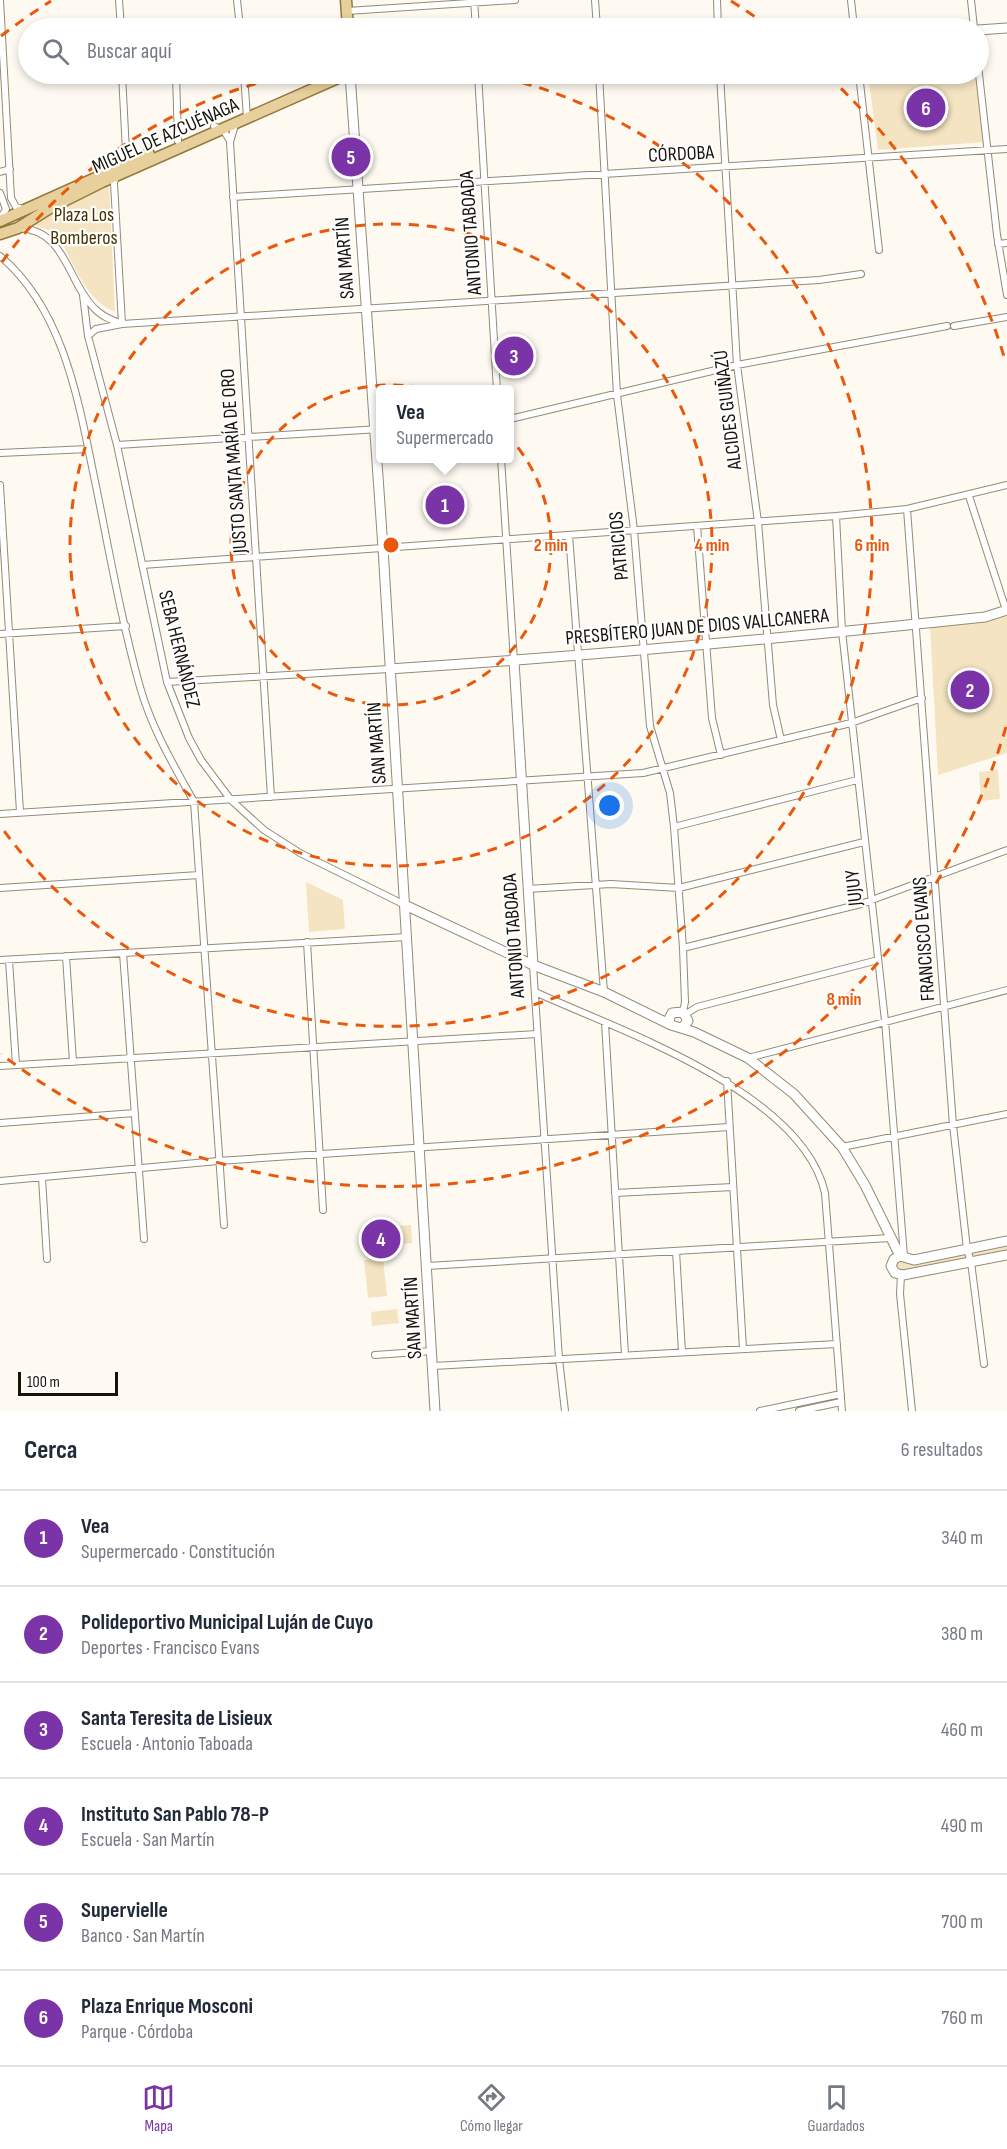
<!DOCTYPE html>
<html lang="es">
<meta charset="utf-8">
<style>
body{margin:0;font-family:"Sofia Sans Condensed",sans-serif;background:#f6f6f7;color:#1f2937}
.scale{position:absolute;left:18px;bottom:15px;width:100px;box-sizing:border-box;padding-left:6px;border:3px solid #16130b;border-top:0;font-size:16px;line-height:21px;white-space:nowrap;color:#16130b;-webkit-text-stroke:4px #fff;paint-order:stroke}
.you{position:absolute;left:610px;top:806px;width:21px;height:21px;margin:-15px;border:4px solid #fff;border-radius:50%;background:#1a73e8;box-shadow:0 0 0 9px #1a73e833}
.badge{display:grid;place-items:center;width:39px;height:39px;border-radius:50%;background:#7b34a7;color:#fff;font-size:20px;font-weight:700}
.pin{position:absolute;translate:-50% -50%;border:3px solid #fff;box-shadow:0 2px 6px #0006}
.popup{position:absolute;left:376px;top:385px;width:138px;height:78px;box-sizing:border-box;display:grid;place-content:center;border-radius:6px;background:#fff;filter:drop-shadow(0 2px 4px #0005);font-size:20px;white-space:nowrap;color:#747a83}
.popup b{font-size:22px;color:#1f2937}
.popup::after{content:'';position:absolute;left:50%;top:100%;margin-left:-12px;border:12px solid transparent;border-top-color:#fff}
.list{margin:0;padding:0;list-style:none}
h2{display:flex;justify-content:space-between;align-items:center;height:78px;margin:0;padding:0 24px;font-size:26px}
h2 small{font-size:20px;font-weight:400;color:#747a83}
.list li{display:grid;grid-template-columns:39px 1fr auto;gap:18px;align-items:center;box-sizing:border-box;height:96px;padding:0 24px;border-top:2px solid #e0e1e3}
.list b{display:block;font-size:22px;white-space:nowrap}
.list p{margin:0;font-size:20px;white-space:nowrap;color:#747a83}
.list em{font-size:20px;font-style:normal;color:#747a83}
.icon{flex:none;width:33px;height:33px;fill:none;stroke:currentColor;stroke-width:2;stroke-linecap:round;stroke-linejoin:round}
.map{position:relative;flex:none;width:1007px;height:1411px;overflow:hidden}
.search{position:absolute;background:#fff;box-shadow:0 3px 9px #0003;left:18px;right:18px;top:18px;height:66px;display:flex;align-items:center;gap:15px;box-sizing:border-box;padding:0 21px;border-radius:33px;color:#747a83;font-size:22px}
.sheet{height:654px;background:#fff}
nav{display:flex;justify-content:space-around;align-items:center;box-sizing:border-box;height:84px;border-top:2px solid #e0e1e3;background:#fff;font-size:16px;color:#747a83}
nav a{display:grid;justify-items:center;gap:3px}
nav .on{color:#7b34a7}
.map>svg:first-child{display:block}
.green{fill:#f4e4c2}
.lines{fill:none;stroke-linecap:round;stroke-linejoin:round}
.street-casing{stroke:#948b77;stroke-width:8}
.secondary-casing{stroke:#948b77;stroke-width:11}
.primary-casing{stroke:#93793e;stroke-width:13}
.street{stroke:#fff;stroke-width:6}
.secondary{stroke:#fff;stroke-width:9}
.primary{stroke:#e7d09b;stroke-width:10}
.ring{fill:none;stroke:#e8590c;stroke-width:3;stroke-dasharray:10 8}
.labels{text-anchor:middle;stroke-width:4.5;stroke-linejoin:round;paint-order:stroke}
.street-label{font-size:20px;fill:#16130b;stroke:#fff}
.park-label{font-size:20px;fill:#473401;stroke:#fff}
.centre{fill:#e8590c;stroke:#fff;stroke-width:3}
.ring-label{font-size:18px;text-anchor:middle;font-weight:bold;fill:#e8590c;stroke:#fff;stroke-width:4.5;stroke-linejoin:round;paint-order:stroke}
</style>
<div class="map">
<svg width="1007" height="1411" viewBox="0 0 1007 1411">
<rect width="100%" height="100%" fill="#fefaf1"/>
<path class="green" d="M868,74H976L984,142L878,150Z
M109,183L115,312C85,299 75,266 60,239L54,232L32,224Z
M1007,614V753L938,775L930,626L983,622Z
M998,770L1000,799L981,801L979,772Z
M306,882L343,900L345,929L309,932Z
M411,1225L412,1243L382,1245L381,1227Z
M1007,1241V1255L903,1275L892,1263L906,1257Z
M383,1258L387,1296L368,1298L364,1260Z
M397,1309L399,1323L372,1326L371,1312Z"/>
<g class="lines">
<g class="street-casing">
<path id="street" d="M0,0L11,198L16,207L23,209
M119,0L121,28
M237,0L240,28
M474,0L476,28
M595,0L597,28
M717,0L718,28
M851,0L854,28
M971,0L974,28
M347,11L515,0
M978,65L997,235L1007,295
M176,74L178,141
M244,74L247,118
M478,74L497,390
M599,74L617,395L634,530L650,726L670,793L674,827L683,948L685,1002L683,1012
M720,74L737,365L758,522L773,705L781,740
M859,74L879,250
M235,125L230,142L271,797
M214,126L224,131L230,141
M120,166L126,152L122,74
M0,172L10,169
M116,176L114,183L122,324
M0,193L6,209L0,219
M233,197L1007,149
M19,228C66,230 67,281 94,308C101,316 111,320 122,324
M998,244L1007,243
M0,256C67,312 80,411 97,491C110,556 122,623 140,687C152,729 173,764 194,802L224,1225
M83,295L88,336L117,445L167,682L189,738L201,760L231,800L264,830L300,853L405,905
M954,326L1007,317
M88,336L96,329L122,324L819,280L861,274
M510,419L737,365L947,326
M117,445L380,429
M0,453L88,449
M501,458L514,661
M0,485L20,812
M969,496L1006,610
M907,509L953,1125L967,1249L971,1262L984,1364
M836,516L842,631L885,1021L904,1256
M697,526L712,718L721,755
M569,535L604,992
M142,565L836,516L907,509L1007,485
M0,634L126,626
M167,682L389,669
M0,814L643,773L851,723L922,698
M674,827L857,780
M0,888L199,875
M527,889L611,884L679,888L864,842
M307,942L323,1210
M683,948L861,904L1007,850
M123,953L144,1239
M66,956L73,1062
M0,960L407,937
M9,960L16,1065
M533,965L559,1359L565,1411
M535,992C621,1031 802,1092 825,1193L842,1411
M686,1014L697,1007L878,960
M605,1023L625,1355
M748,1058L1007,990
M0,1066L537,1034
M727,1081L743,1349
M0,1123L135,1113
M842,1147L1007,1114
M42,1178L47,1259
M0,1181L218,1161L729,1127
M615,1193L733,1187
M676,1251L682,1352
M427,1266L890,1238
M901,1275L900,1294L912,1411
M375,1355L432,1351
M433,1366L837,1344
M760,1411L841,1394
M799,1411L841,1402"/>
</g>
<g class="secondary-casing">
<path id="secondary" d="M978,30L1007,28
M350,74L383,548L435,1411
M514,661L533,965
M389,669C588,656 786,638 985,617L1007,610
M405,905L533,965L604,992L671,1025L694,1032L748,1058L794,1094L842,1147L865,1185L900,1256L914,1260L1007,1241
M671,1025L669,1019L672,1013L683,1012L688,1021L682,1028
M900,1256L894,1259L891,1266L895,1273L903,1275L1007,1255"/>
</g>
<g class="primary-casing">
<path id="primary" d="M346,0L348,28
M0,221L149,154
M0,234L18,228L50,208L102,182L347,74"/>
</g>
<use href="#street" class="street"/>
<use href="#secondary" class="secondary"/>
<use href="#primary" class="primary"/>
</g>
<g class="ring">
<circle cx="391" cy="545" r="160"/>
<circle cx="391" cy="545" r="321"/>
<path d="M2 262A481 481 0 0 1 295 74M487 74A481 481 0 1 1 2 828"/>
<path d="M1006 727A641 641 0 0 1 1 1054M1 36A641 641 0 0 1 51 1M731 1A641 641 0 0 1 768 26M828 76A641 641 0 0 1 1006 363"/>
</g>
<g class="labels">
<g class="street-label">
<text transform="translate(165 135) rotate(-24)" y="7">MIGUEL DE AZCUÉNAGA</text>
<text transform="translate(681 153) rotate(-3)" y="7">CÓRDOBA</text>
<text transform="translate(470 233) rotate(-94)" y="7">ANTONIO TABOADA</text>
<text transform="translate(344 258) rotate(-94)" y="7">SAN MARTÍN</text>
<text transform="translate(727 410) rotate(-97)" y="7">ALCIDES GUIÑAZÚ</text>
<text transform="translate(233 461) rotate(-94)" y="7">JUSTO SANTA MARÍA DE ORO</text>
<text transform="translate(618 546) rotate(-95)" y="7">PATRICIOS</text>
<text transform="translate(697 626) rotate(-5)" y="7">PRESBÍTERO JUAN DE DIOS VALLCANERA</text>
<text transform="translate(180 649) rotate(76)" y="7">SEBA HERNÁNDEZ</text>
<text transform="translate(376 743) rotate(-94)" y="7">SAN MARTÍN</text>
<text transform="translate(853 888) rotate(-96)" y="7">JUJUY</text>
<text transform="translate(513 936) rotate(-94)" y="7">ANTONIO TABOADA</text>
<text transform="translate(923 939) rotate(-94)" y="7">FRANCISCO EVANS</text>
<text transform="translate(412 1318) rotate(-93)" y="7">SAN MARTÍN</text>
</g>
<g class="park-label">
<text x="84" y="221">Plaza Los<tspan x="84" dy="23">Bomberos</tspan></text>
</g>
</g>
<circle cx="391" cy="545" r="9" class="centre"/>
<g class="ring-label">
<text x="551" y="551">2 min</text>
<text x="712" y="551">4 min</text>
<text x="872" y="551">6 min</text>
<text x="844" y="1005">8 min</text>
</g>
</svg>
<div class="scale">100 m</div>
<div class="you"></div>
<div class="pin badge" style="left:445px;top:505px">1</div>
<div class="popup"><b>Vea</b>Supermercado</div>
<div class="pin badge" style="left:970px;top:690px">2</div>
<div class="pin badge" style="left:514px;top:356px">3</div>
<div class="pin badge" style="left:381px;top:1239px">4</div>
<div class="pin badge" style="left:351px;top:157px">5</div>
<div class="pin badge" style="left:926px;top:108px">6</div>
<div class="search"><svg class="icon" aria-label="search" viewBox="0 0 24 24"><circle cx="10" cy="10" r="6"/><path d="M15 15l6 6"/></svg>Buscar aquí</div>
</div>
<section class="sheet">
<h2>Cerca<small>6 resultados</small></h2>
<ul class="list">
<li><span class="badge">1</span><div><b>Vea</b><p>Supermercado · Constitución</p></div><em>340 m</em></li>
<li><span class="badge">2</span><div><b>Polideportivo Municipal Luján de Cuyo</b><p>Deportes · Francisco Evans</p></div><em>380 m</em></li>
<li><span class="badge">3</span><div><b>Santa Teresita de Lisieux</b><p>Escuela · Antonio Taboada</p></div><em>460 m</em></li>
<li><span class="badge">4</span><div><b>Instituto San Pablo 78-P</b><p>Escuela · San Martín</p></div><em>490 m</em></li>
<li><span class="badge">5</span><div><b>Supervielle</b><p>Banco · San Martín</p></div><em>700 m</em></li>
<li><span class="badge">6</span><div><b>Plaza Enrique Mosconi</b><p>Parque · Córdoba</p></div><em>760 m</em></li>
</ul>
</section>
<nav>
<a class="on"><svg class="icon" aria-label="map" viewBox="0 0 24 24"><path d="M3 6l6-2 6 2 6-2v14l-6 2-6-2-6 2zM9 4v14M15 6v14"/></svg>Mapa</a>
<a><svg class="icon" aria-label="directions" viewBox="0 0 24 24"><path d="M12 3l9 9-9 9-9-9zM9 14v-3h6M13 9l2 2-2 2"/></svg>Cómo llegar</a>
<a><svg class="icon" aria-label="saved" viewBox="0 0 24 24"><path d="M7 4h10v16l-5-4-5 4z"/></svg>Guardados</a>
</nav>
